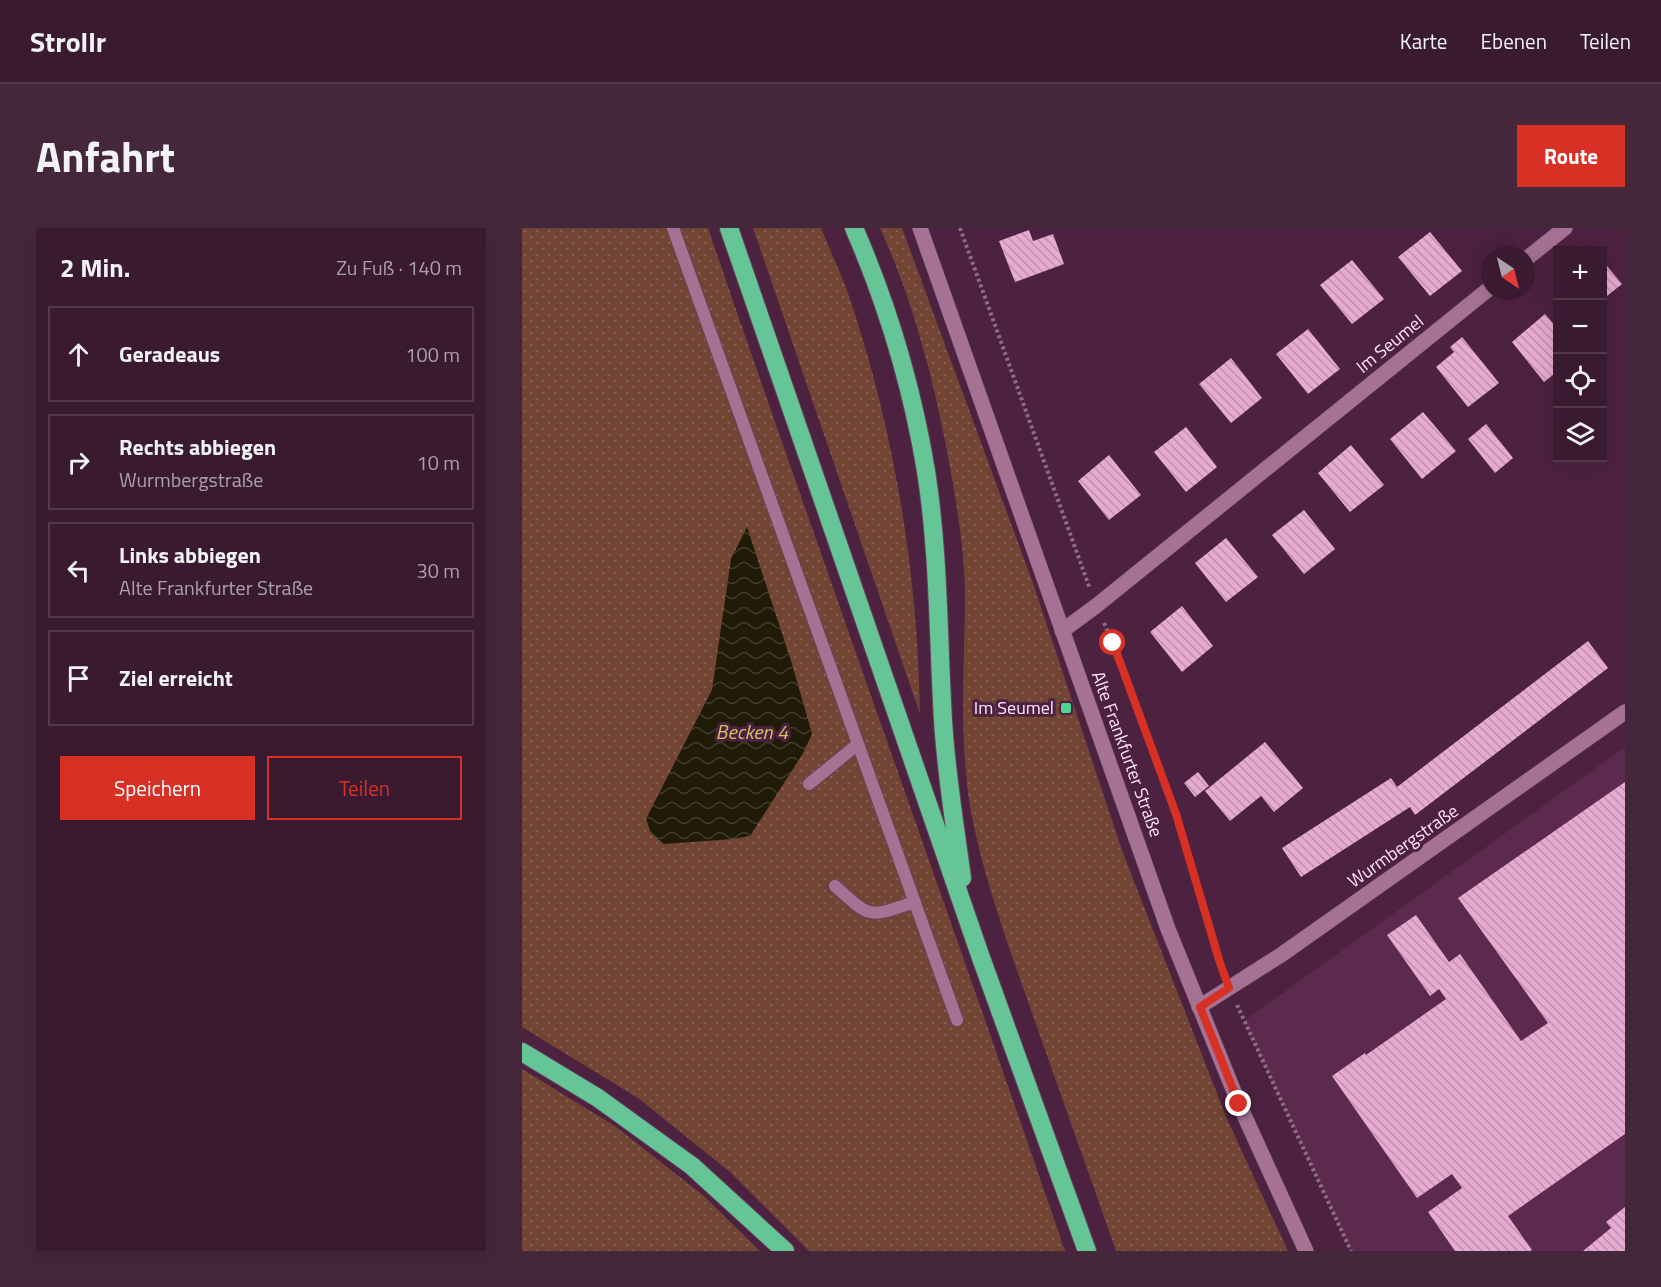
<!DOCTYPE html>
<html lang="de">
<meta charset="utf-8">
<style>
body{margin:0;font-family:"Titillium Web",sans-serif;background:#45273c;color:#f1f3f6}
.controls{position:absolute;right:18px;top:18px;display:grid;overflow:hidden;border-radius:0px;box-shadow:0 6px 24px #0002}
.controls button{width:54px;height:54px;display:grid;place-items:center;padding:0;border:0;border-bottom:2px solid #54384c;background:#3a1a30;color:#f1f3f6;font:30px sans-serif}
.compass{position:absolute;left:959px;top:18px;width:54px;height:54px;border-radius:50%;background:#3a1a30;box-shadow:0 6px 24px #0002;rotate:145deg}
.stop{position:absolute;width:18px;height:18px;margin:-14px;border:4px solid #d93025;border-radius:50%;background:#fff}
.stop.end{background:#d93025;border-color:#fff;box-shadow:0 2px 6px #0008}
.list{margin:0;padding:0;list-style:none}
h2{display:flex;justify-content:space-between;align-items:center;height:78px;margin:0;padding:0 24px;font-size:26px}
h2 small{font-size:20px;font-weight:400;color:#aba1ab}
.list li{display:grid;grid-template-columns:39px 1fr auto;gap:18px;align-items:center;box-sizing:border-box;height:96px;margin:0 12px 12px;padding:0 12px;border:2px solid #54384c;border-radius:0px}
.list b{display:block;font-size:22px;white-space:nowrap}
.list p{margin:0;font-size:20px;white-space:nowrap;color:#aba1ab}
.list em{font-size:20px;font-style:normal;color:#aba1ab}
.actions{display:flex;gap:12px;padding:18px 24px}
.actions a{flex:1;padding:14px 0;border:2px solid #d93025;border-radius:0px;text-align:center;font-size:21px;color:#d93025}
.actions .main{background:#d93025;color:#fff}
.icon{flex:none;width:33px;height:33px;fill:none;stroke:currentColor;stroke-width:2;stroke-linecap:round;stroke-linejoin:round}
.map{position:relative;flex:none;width:1103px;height:1023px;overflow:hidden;border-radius:0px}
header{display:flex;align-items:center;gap:36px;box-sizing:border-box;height:84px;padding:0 30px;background:#3a1a30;border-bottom:2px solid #54384c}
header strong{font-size:28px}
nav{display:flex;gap:33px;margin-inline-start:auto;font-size:21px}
.intro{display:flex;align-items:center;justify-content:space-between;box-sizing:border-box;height:144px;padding:0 36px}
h1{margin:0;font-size:42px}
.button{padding:15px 27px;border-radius:0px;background:#d93025;color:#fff;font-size:21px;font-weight:700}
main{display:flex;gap:36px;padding:0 36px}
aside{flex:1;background:#3a1a30;border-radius:0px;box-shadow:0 6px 24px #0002}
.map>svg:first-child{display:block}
.built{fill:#5b2a4c}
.grass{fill:url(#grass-dots);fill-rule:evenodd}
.water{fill:url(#water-waves)}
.building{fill:url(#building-back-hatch)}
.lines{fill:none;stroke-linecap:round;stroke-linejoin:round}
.service-casing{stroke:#67425d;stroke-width:14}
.minor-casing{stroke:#67425d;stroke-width:16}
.tertiary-casing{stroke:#67425d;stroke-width:16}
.motorway-casing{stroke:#67425d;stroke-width:20}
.path{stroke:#906c85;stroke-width:4;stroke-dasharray:3 3;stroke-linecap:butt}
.service{stroke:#a57293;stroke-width:12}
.minor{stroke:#a57293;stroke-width:15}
.tertiary{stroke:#a57293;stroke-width:15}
.motorway{stroke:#66c596;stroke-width:18}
.route{stroke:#d93025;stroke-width:8}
.poi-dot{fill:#51d398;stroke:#4d2240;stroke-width:2}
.labels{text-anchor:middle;stroke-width:6;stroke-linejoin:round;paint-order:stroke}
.street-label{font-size:18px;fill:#fee7f6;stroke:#4d2240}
.poi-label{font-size:18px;fill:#fee7f6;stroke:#4d2240;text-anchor:end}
.water-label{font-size:20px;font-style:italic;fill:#d3c364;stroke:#4d2240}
</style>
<header>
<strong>Strollr</strong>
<nav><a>Karte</a><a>Ebenen</a><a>Teilen</a></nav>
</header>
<div class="intro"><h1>Anfahrt</h1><a class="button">Route</a></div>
<main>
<aside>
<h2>2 Min.<small>Zu Fuß · 140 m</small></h2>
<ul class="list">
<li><svg class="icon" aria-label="ahead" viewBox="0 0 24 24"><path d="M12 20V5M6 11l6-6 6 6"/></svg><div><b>Geradeaus</b></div><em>100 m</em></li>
<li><svg class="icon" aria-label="right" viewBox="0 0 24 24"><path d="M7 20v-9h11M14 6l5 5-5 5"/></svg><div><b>Rechts abbiegen</b><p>Wurmbergstraße</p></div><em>10 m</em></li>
<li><svg class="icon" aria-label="left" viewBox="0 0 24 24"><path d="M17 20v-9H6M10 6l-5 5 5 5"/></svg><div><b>Links abbiegen</b><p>Alte Frankfurter Straße</p></div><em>30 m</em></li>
<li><svg class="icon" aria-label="arrive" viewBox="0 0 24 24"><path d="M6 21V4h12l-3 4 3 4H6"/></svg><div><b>Ziel erreicht</b></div></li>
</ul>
<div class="actions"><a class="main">Speichern</a><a>Teilen</a></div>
</aside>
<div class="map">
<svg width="1103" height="1023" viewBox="0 0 1103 1023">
<defs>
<pattern id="grass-dots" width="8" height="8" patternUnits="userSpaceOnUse" patternTransform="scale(1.5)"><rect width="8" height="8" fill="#714434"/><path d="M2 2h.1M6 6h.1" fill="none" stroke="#865f52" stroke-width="1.8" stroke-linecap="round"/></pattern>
<pattern id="water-waves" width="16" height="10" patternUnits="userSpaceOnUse" patternTransform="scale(1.5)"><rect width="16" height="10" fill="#1f1b07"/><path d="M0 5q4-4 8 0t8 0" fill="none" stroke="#413c2c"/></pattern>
<pattern id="building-back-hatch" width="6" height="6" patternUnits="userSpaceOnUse" patternTransform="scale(1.5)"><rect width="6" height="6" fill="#e7aad1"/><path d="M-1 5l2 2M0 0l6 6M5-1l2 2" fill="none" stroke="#c091af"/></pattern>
</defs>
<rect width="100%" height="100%" fill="#4d2240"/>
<path class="built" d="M1103,519V1023H829L722,793Z"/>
<path class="grass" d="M0,0H186C303,342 426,681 543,1023H287L208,944L116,870L0,799ZM225,300L269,433L290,506L124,591L190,462Z
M231,0H299C308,22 319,45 327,68C372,201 396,345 398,486Z
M358,0H380L512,358L601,625L705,891L766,1023H594C566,943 537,862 509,782C486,717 462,652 449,584C436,510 443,435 443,361C442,323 436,286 430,250C415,165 394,79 358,0Z
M0,841L93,898L182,968L238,1023H0Z"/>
<path class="water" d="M225,299L269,433L290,506L280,527L228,608L211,611L142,616L129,605L124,591L190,462L209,331Z"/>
<path class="building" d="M507,2L511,13L531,6L542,36L493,54L477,13Z
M908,4L940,43L908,68L876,29Z
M830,32L862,71L830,96L798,57Z
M1080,32L1100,56L1080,72Z
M1023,86L1036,101V143L1022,154L990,114Z
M786,101L818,141L786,166L754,126Z
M940,109L977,155L946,179L914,139L932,124L928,119Z
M709,130L740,170L709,195L677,156Z
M901,184L934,223L900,251L868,211Z
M964,196L991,230L973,245L946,211Z
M664,199L695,239L664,264L632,224Z
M829,217L862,257L828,284L796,245Z
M587,227L619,267L587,292L556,253Z
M782,282L813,321L782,346L750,307Z
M704,310L736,349L704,374L673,335Z
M660,378L691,418L660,444L628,404Z
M1066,413L1086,440L893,587L888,579L779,649L760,620L869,550L875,559Z
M743,514L781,560L752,584L739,568L708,593L683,563Z
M676,544L687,558L673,569L662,555Z
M1103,554V906L986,988L1010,1022L1008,1023H933L906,984L940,960L930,946L895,970L810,848L843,825L844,827L924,771L917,761L908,768L865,707L894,687L927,734L938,726L999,813L1026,795L936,670Z
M1103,979V1023H1061L1089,1000L1084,994Z"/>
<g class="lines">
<g class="service-casing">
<path id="service" d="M151,0L435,792
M287,556L336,516
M313,658C351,692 345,689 393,674"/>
</g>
<g class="minor-casing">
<path id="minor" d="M1004,31L1043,0
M540,403L574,378L968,60
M677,779L759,727L1103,484"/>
</g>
<g class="tertiary-casing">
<path id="tertiary" d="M398,0L646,701L717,876L784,1023"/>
</g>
<g class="motorway-casing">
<path id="motorway" d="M207,0L458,727L565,1023
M332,0C366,78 390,159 404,243C417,325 416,409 421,492C424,545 433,598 440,650
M0,824L76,870L170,938L263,1023"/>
</g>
<path class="path" d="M438,0L568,361
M582,395L591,415L654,586L701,743
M715,777L829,1023"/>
<use href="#service" class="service"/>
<use href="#minor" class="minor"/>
<use href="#tertiary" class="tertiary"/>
<use href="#motorway" class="motorway"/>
</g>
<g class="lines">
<path class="route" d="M591,415L654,586L698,735L707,760L678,779L717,876"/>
</g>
<rect class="poi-dot" x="538" y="474" width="12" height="12" rx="3"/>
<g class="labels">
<g class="street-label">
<text transform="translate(868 116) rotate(-39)" y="6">Im Seumel</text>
<text transform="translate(605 526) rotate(70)" y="6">Alte Frankfurter Straße</text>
<text transform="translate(881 618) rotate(-35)" y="6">Wurmbergstraße</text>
</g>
<g class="poi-label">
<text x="532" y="486">Im Seumel</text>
</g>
<g class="water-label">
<text x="230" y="511">Becken 4</text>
</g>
</g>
</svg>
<div class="controls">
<button>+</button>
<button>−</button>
<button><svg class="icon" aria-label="locate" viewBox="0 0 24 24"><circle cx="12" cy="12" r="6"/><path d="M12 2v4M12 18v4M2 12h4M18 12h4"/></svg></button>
<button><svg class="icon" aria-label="layers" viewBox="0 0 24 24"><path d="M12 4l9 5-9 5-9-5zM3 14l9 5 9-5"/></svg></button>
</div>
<svg class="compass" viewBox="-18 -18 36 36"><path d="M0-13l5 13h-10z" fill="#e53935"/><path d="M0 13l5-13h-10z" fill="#aba1ab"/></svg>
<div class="stop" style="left:591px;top:415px"></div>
<div class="stop end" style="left:717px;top:876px"></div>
</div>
</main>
